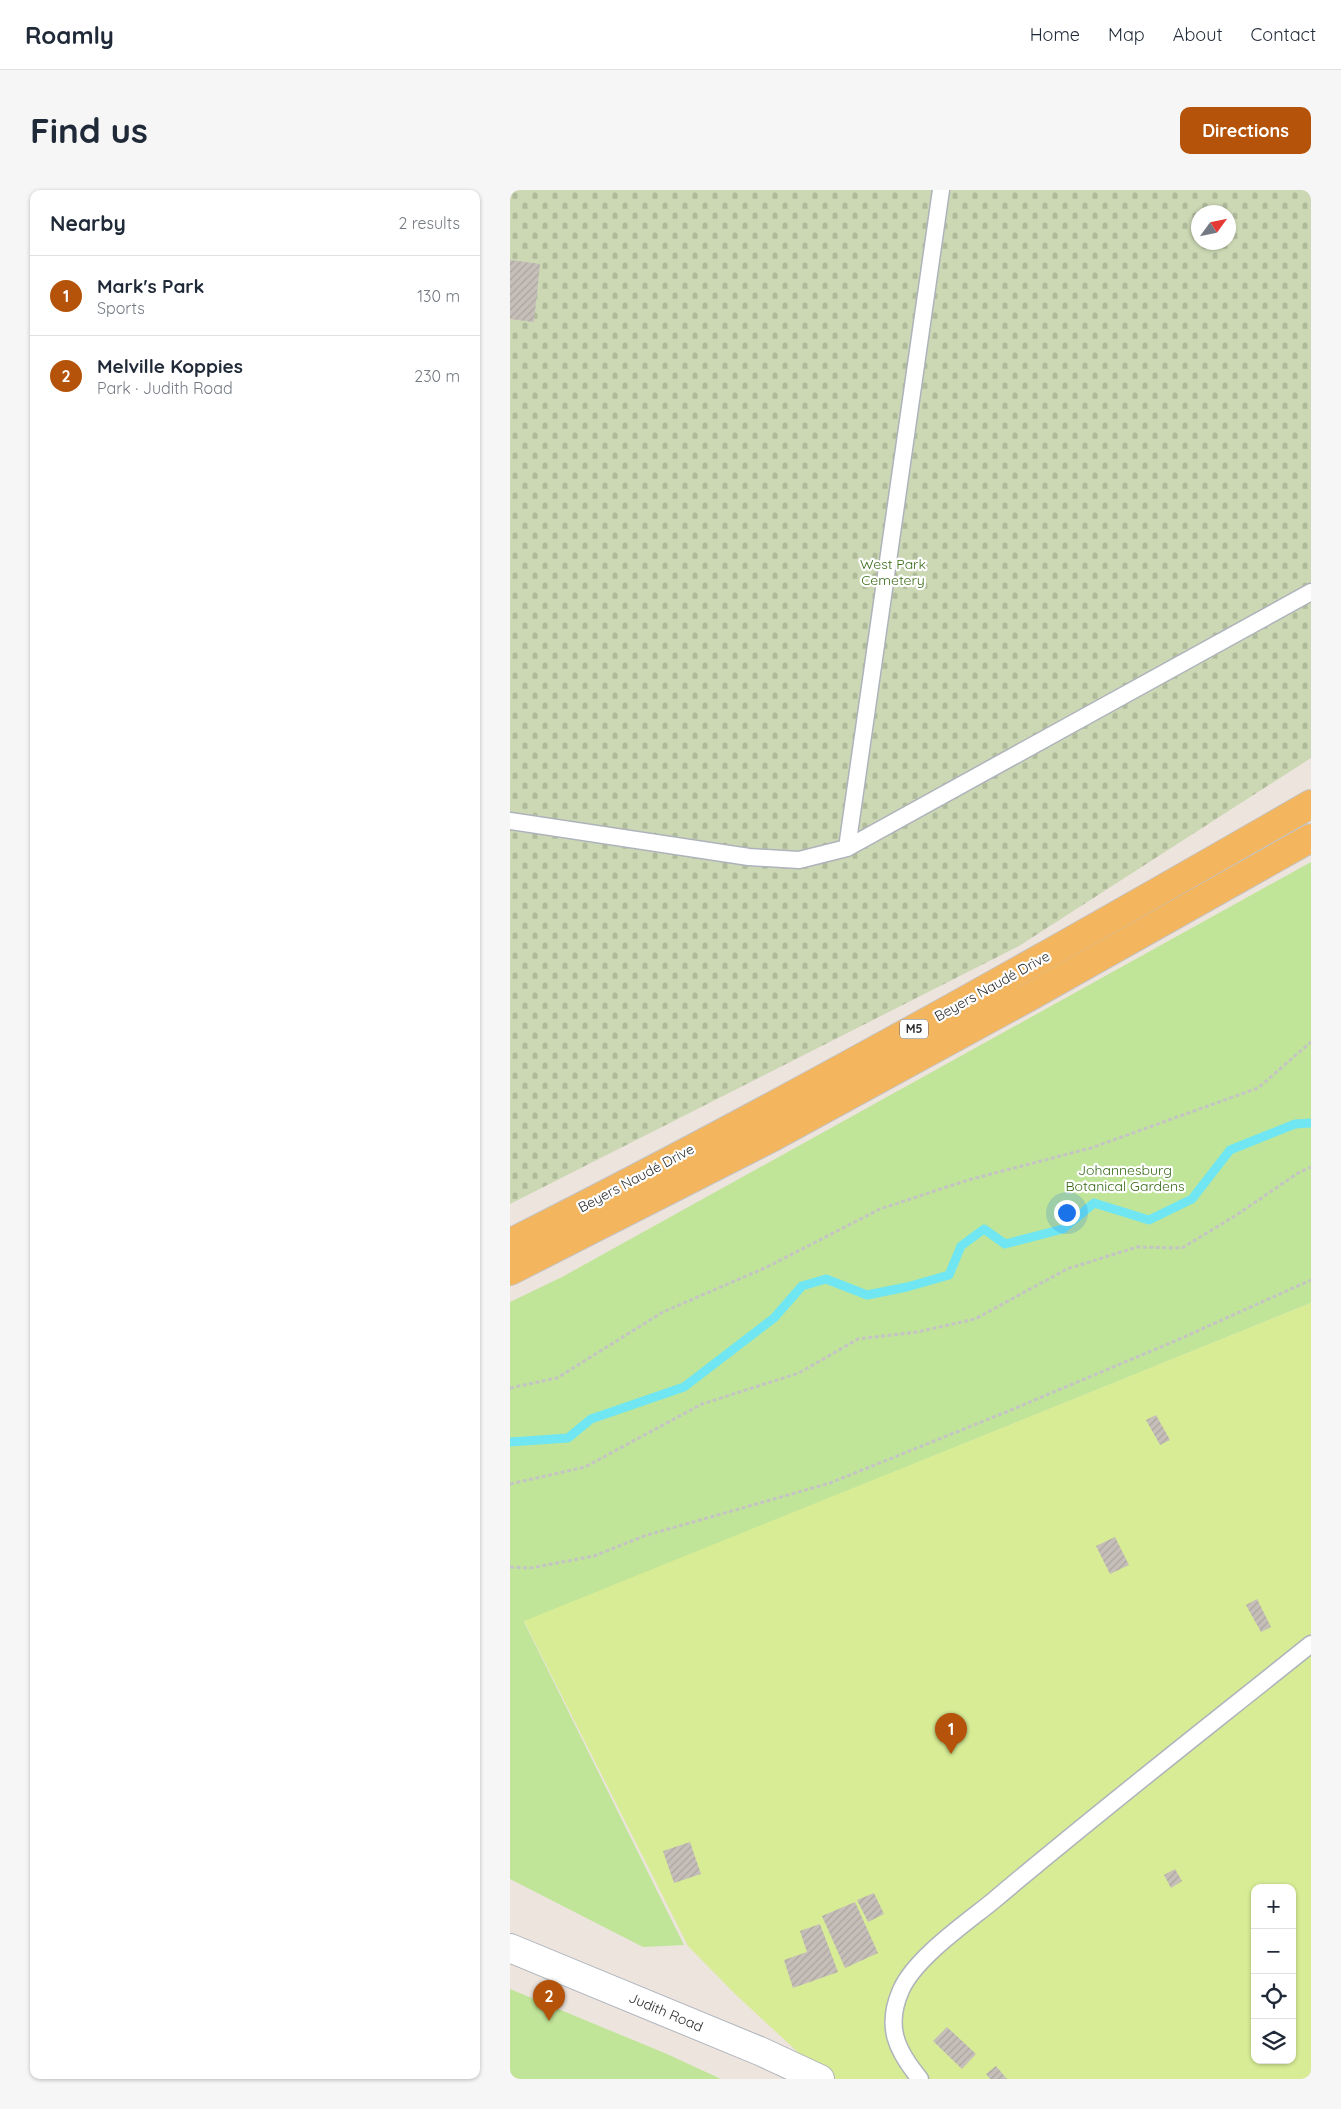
<!DOCTYPE html>
<meta charset="utf-8">
<style>
body{margin:0;font-family:Quicksand,sans-serif;background:#f6f6f7;color:#1f2937}
.controls{position:absolute;right:15px;bottom:15px;display:grid;overflow:hidden;border-radius:10px;box-shadow:0 1px 4px #0004}
.controls button{width:45px;height:45px;display:grid;place-items:center;padding:0;border:0;border-bottom:1px solid #e0e1e3;background:#fff;color:#1f2937;font:25px sans-serif}
.compass{position:absolute;left:681px;top:15px;width:45px;height:45px;border-radius:50%;background:#fff;box-shadow:0 1px 4px #0004;rotate:57deg}
.you{position:absolute;left:556px;top:1022px;width:18px;height:18px;margin:-12px;border:4px solid #fff;border-radius:50%;background:#1a73e8;box-shadow:0 0 0 8px #1a73e833}
.badge{display:grid;place-items:center;width:32px;height:32px;border-radius:50%;background:#b45309;color:#fff;font-size:16px;font-weight:700}
.pin{position:absolute;translate:-50% -41px;filter:drop-shadow(0 1px 2px #0008)}
.pin::after{content:'';position:absolute;top:26px;width:18px;height:15px;background:inherit;clip-path:polygon(0 0,100% 0,50% 100%)}
.list{margin:0;padding:0;list-style:none}
h2{display:flex;justify-content:space-between;align-items:center;height:65px;margin:0;padding:0 20px;font-size:21px}
h2 small{font-size:16px;font-weight:400;color:#747a83}
.list li{display:grid;grid-template-columns:32px 1fr auto;gap:15px;align-items:center;box-sizing:border-box;height:80px;padding:0 20px;border-top:1px solid #e0e1e3}
.list b{display:block;font-size:19px;white-space:nowrap}
.list p{margin:0;font-size:16px;white-space:nowrap;color:#747a83}
.list em{font-size:16px;font-style:normal;color:#747a83}
.icon{flex:none;width:28px;height:28px;fill:none;stroke:currentColor;stroke-width:2;stroke-linecap:round;stroke-linejoin:round}
.map{position:relative;flex:none;width:801px;height:1889px;overflow:hidden;border-radius:10px}
header{display:flex;align-items:center;gap:30px;box-sizing:border-box;height:70px;padding:0 25px;background:#fff;border-bottom:1px solid #e0e1e3}
header strong{font-size:24px}
nav{display:flex;gap:28px;margin-inline-start:auto;font-size:18px}
.intro{display:flex;align-items:center;justify-content:space-between;box-sizing:border-box;height:120px;padding:0 30px}
h1{margin:0;font-size:35px}
.button{padding:12px 22px;border-radius:10px;background:#b45309;color:#fff;font-size:18px;font-weight:700}
main{display:flex;gap:30px;padding:0 30px}
aside{flex:1;background:#fff;border-radius:10px;box-shadow:0 1px 4px #0004}
.map>svg:first-child{display:block}
.grass{fill:#c0e599}
.cemetery{fill:url(#cemetery-stones);fill-rule:evenodd}
.pitch{fill:#d7ec95;fill-rule:evenodd}
.lines{fill:none;stroke-linecap:round;stroke-linejoin:round}
.stream{stroke:#6fe6f1;stroke-width:9}
.building{fill:url(#building-hatch)}
.service-casing{stroke:#aeb3bb;stroke-width:19}
.tertiary-casing{stroke:#aeb3bb;stroke-width:30}
.primary-casing{stroke:#c4c4c4;stroke-width:30}
.path{stroke:#c4c4c4;stroke-width:3;stroke-dasharray:4 2.5;stroke-linecap:butt}
.service{stroke:#fff;stroke-width:16}
.tertiary{stroke:#fff;stroke-width:28}
.primary{stroke:#f3b55d;stroke-width:28}
.labels{text-anchor:middle;stroke-width:4.5;stroke-linejoin:round;paint-order:stroke}
.shield{fill:#fff;stroke:#6b6b6b;stroke-width:1}
.shield-label{font-size:12px;font-weight:bold;fill:#2b2b2b}
.park-label{font-size:14px;fill:#396b19;stroke:#fff}
.street-label{font-size:14px;fill:#2b2b2b;stroke:#fff}
</style>
<header>
<strong>Roamly</strong>
<nav><a>Home</a><a>Map</a><a>About</a><a>Contact</a></nav>
</header>
<div class="intro"><h1>Find us</h1><a class="button">Directions</a></div>
<main>
<aside>
<h2>Nearby<small>2 results</small></h2>
<ul class="list">
<li><span class="badge">1</span><div><b>Mark's Park</b><p>Sports</p></div><em>130 m</em></li>
<li><span class="badge">2</span><div><b>Melville Koppies</b><p>Park · Judith Road</p></div><em>230 m</em></li>
</ul>
</aside>
<div class="map">
<svg width="801" height="1889" viewBox="0 0 801 1889">
<defs>
<pattern id="cemetery-stones" width="16" height="16" patternUnits="userSpaceOnUse" patternTransform="scale(1.25)"><rect width="16" height="16" fill="#ccd8b4"/><path d="M2 7V4a2 2 0 0 1 4 0v3zM10 15v-3a2 2 0 0 1 4 0v3z" fill="#afba9b"/></pattern>
<pattern id="building-hatch" width="6" height="6" patternUnits="userSpaceOnUse" patternTransform="scale(1.25)"><rect width="6" height="6" fill="#c6bfb9"/><path d="M-1 1l2-2M0 6l6-6M5 7l2-2" fill="none" stroke="#aaa49f"/></pattern>
</defs>
<rect width="100%" height="100%" fill="#ede4de"/>
<path class="grass" d="M801,672V1113L14,1432L174,1755L133,1757L0,1689V1112L52,1087Z
M0,1799L157,1864L211,1889H0Z"/>
<path class="cemetery" d="M0,0H801V568L509,756L0,1014ZM688,22H718V52H688Z"/>
<path class="pitch" d="M801,1113V1889H317L225,1804L178,1756L14,1431ZM745,1698H782V1870H745Z"/>
<g class="lines">
<path class="stream" d="M0,1252L58,1248L81,1229L174,1197L264,1128L292,1096L316,1089L357,1105L397,1097L439,1085L451,1056L474,1039L495,1054L553,1039L584,1013L639,1030L682,1009L720,960L785,934L801,933"/>
</g>
<path class="building" d="M0,70L30,74L24,132L0,129Z
M646,1225L660,1250L650,1255L636,1230Z
M605,1347L619,1375L600,1384L586,1356Z
M747,1409L761,1437L751,1442L736,1415Z
M180,1652L191,1684L164,1693L153,1661Z
M665,1679L672,1691L661,1698L654,1685Z
M364,1703L374,1724L358,1732L347,1710Z
M345,1712L368,1763L335,1778L312,1726Z
M310,1734L328,1782L283,1798L274,1770L297,1762L290,1741Z
M437,1837L466,1864L452,1879L423,1851Z
M486,1876L497,1889H480L476,1884Z"/>
<g class="lines">
<g class="service-casing">
<path id="service" d="M0,631L239,667L289,670L337,658L801,402
M337,658L431,0
M410,1889C386,1860 375,1836 391,1800C405,1768 456,1733 483,1711C587,1623 695,1539 801,1454"/>
</g>
<g class="tertiary-casing">
<path id="tertiary" d="M0,1758L252,1862L310,1889"/>
</g>
<g class="primary-casing">
<path id="primary" d="M0,1053C272,916 537,766 801,614
M0,1081L261,948L519,807L801,648"/>
</g>
<path class="path" d="M0,1198L47,1188L153,1122L257,1077L370,1019L458,990L581,958L748,898L801,852
M0,1294L75,1277L192,1214L289,1183L348,1149L407,1142L465,1129L557,1079L627,1057L672,1058L725,1026L788,983L801,977
M0,1377L20,1378L84,1366L134,1346L320,1293L496,1222L665,1151L801,1090"/>
<use href="#service" class="service"/>
<use href="#tertiary" class="tertiary"/>
<use href="#primary" class="primary"/>
</g>
<g class="labels">
<rect class="shield" x="390" y="829.5" width="28" height="19" rx="4"/>
<g class="shield-label">
<text x="404" y="843">M5</text>
</g>
<g class="park-label">
<text x="383" y="379">West Park<tspan x="383" dy="16">Cemetery</tspan></text>
<text x="615" y="985">Johannesburg<tspan x="615" dy="16">Botanical Gardens</tspan></text>
</g>
<g class="street-label">
<text transform="translate(482 796) rotate(-29)" y="5">Beyers Naudé Drive</text>
<text transform="translate(126 988) rotate(-28)" y="5">Beyers Naudé Drive</text>
<text transform="translate(156 1822) rotate(23)" y="5">Judith Road</text>
</g>
</g>
</svg>
<div class="controls">
<button>+</button>
<button>−</button>
<button><svg class="icon" aria-label="locate" viewBox="0 0 24 24"><circle cx="12" cy="12" r="6"/><path d="M12 2v4M12 18v4M2 12h4M18 12h4"/></svg></button>
<button><svg class="icon" aria-label="layers" viewBox="0 0 24 24"><path d="M12 4l9 5-9 5-9-5zM3 14l9 5 9-5"/></svg></button>
</div>
<svg class="compass" viewBox="-18 -18 36 36"><path d="M0-13l5 13h-10z" fill="#e53935"/><path d="M0 13l5-13h-10z" fill="#747a83"/></svg>
<div class="you"></div>
<div class="pin badge" style="left:441px;top:1564px">1</div>
<div class="pin badge" style="left:39px;top:1831px">2</div>
</div>
</main>
